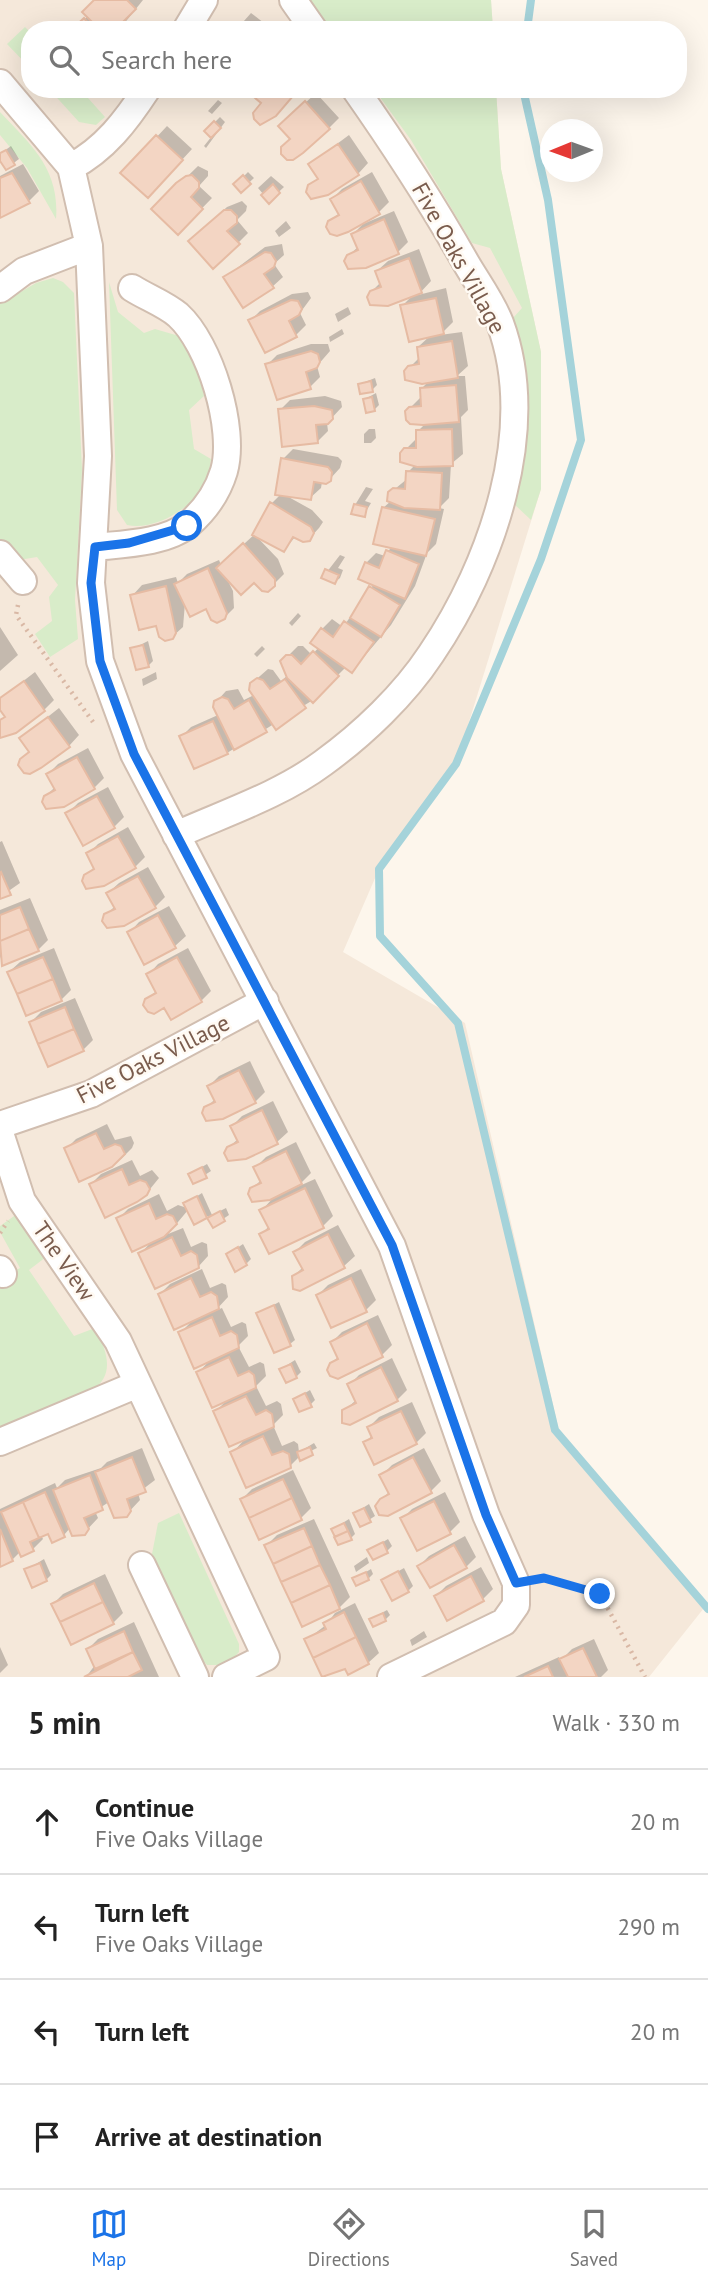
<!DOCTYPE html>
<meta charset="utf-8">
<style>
body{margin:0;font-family:"PT Sans",sans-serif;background:#f2f2f2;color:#222}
.compass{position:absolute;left:540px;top:119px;width:63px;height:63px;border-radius:50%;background:#fff;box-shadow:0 7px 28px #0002;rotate:269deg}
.stop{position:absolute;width:21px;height:21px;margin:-16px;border:5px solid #1a73e8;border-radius:50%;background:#fff}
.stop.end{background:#1a73e8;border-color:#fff;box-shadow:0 2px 7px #0008}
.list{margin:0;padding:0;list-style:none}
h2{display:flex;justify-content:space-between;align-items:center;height:91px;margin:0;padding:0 28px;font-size:30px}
h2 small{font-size:23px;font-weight:400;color:#767676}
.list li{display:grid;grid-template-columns:46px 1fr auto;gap:21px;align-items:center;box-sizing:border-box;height:105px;padding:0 28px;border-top:2px solid #e0e0e0}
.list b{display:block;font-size:26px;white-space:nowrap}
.list p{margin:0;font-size:23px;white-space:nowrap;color:#767676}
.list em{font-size:23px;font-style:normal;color:#767676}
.icon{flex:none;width:38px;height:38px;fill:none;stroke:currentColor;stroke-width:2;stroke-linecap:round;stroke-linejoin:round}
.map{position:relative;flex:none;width:708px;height:1677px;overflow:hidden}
.search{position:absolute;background:#fff;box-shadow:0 7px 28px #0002;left:21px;right:21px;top:21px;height:77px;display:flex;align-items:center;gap:18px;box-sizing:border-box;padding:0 24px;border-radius:28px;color:#767676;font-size:26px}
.sheet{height:511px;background:#fff}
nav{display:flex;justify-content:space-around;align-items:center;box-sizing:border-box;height:98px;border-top:2px solid #e0e0e0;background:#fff;font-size:19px;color:#767676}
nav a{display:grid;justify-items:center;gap:4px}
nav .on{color:#1a73e8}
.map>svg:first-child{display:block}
.residential{fill:#f5e8da}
.green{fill:#d8ecc9}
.shadow{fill:#0003}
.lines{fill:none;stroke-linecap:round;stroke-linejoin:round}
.stream{stroke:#a5d3da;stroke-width:8}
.building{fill:#f3d5c3;stroke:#e6bba3;stroke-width:2}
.minor-casing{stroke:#d1beb0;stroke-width:30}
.path{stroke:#d9b8a5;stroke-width:4.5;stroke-dasharray:2 5;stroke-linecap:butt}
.minor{stroke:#fff;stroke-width:26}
.route{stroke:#1a73e8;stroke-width:9}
.labels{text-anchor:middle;stroke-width:5;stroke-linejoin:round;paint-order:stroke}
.street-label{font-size:23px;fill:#7a5c4d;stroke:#fffaf3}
</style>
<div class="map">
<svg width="708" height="1677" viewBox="0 0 708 1677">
<rect width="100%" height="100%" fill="#fdf6ec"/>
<path class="residential" d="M0,0H491L493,30H30V89H496L501,169L541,352V489L456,764L379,869L343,952L465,1023L560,1435L704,1608L649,1677H0Z"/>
<path class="green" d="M308,0H491L493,30H330Z
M25,27L30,32V68L7,44Z
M49,89H80L105,117L96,125L79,122Z
M374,89H496L501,169L541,352V489L531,520L513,503L523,454L528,395L513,318L522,308L490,248L472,243L411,140Z
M0,112C31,145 60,169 56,219L27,168L0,135Z
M53,278L63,282L74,293L82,470L75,600L78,639L50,657L35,634L52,621L49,597L58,585L37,557L19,560L0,545V304L36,283Z
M109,282L118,312L144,333L155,329L179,336L197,367L204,396L189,410L194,449L211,459C210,466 209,475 206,481C194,508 155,531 127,525L117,510Z
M17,1214L46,1257L29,1270L74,1336L95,1328C122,1378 101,1390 57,1407C38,1415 19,1422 0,1430V1279L20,1268L0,1232V1226Z
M179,1513L239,1644V1652L227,1665H207L198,1655L152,1554L158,1523Z"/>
<path class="shadow" d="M97,0H143L119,30H73L88,16Z
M251,13L273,30H236Z
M316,93L339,118L329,128L292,139L291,116Z
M218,100L222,103L212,114L208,111Z
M220,117L225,122L206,148L204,146L212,136L206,131Z
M167,126L192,149L158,186L123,173Z
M349,135L368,163L358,174L309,186L319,177L310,164Z
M11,146L19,159L7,168L0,154Z
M23,164L39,191L29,201L0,217V176Z
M198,166L208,171V176L199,186L212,198L178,233L154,209Z
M248,172L254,178L241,190L236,184Z
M372,172L389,202L379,212L330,222L340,212L332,199L342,189Z
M271,176L284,187L269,201L258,188Z
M242,201L247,206L246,211L237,220L248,233L238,243L200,231L227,207Z
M394,211L408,242L398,252L348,256L358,247L353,234L363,224Z
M286,221L291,228L279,237L275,231Z
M282,244L284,255L274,264L283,277L272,287L225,277L265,247Z
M419,249L431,281L418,295L446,288L453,322L440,335L462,332L468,366L457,376H465L468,410L461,417L463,454L451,464L449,498L439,508L444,509L436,544L427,553L415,586L391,625L352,671L346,667L313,700L227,753L181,737L191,727L218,715L216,702L226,691L238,689L244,700L254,695L251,684L268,669L273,670L281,681L288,675L282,662L298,646H303L312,655L319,647L322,629L332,619L343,627L374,584L366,563L376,553L385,556L392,546L383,508L391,501L390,493L407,479L408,472L415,465L401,454L416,439L418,431L427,422L406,412L422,396V388L429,381L409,368L420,357L418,347L431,335L402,306L414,294L371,292L381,282L377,271L388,261Z
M308,292L311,298L300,313L306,325L296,335L266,351L250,321L260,311L292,294Z
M348,307L351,314L338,322L335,314Z
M342,329L344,334L330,342L329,337Z
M311,344H328L330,351L317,366L320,377L310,387L267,365L277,355Z
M375,378L377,385L372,390L360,384Z
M376,393L379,405L374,410L365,399Z
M325,396L341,401L342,407L327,423L328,431L318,441L280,410L290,400Z
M369,429H375L376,438L371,443H364V434Z
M293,449L338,457L342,461L340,468L330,479L322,482L321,488L310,498L285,495L312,510L323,522L319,528L309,539L296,536L284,550L256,536L278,559L284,574L268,590L254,580L227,579L233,591L234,608L224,618L207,607L185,603L183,627L172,637L132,596L142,585L176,577L178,583L187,574L219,560L221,565L256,533L272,503L281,494L283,459Z
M366,487L373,489L365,501L371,503L364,515L355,505Z
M340,555L345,557L338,568L343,570L340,578L335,582L323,577Z
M298,613L301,616L292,626L289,623Z
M0,627L18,655L0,671Z
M148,641L153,661L148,666L132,649Z
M262,646L265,649L257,657L254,654Z
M35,672L54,700L44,710L0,735V722L6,716L0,707V699Z
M156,672L157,679L143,686L142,679Z
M59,708L79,735L69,746L31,751L21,738Z
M88,748L104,778L94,788L45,797L55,787L48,774L58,764Z
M108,787L124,817L114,827L68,813L78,803Z
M128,827L145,857L135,867L86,876L95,866L88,854L98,844Z
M2,841L20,883L0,897V842Z
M148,867L165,897L155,907L106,915L115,906L108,893L119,883Z
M30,898L48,940L38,950L3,964L0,956V910Z
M169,906L186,936L175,946L145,963L129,933L139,922Z
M54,948L71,990L61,1000L9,972L20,962Z
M188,948L211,991L201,1001L171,1017L165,1006L147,1000L157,990L148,975L158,964Z
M75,998L93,1040L83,1050L31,1022L41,1012Z
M250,1061L265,1092L255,1102L206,1108L215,1099L209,1086L219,1076Z
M273,1101L288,1132L277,1142L245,1158L228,1148L238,1139L232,1126L242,1116Z
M107,1124L115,1140L131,1136L134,1143L132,1148L121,1159L80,1180L66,1149L76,1139Z
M296,1142L311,1173L297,1187L315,1179L333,1216L323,1226L262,1234L269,1226L262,1210L273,1198L252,1189L261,1180L256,1167L266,1157Z
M132,1160L140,1176L152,1170L159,1178L146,1194L91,1184L101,1174Z
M207,1164L211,1171L194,1182L190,1174Z
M202,1193L212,1215L226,1208L229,1215L214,1225L208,1216L194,1222L188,1210L168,1234L183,1228L191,1247L202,1242L207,1244L208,1256L198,1267L141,1253L153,1240L118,1219L128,1209L159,1194L167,1211L178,1205L187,1208L185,1204Z
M338,1225L355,1256L344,1266L300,1289L294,1276L303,1267L295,1252L305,1242Z
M243,1244L251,1259L246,1264L228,1254Z
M202,1269L210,1288L222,1283L226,1285L228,1297L215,1311L222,1308L231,1327L242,1322L246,1324L248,1336L238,1346L249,1367L260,1362L264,1364L266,1376L256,1386L266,1406L277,1401L281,1404L283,1415L273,1425L282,1446L294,1441L298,1444L299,1452L314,1443L317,1448L300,1456L290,1466L232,1453L246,1438L215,1412L227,1400L198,1373L211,1359L180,1333L194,1319L160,1294L170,1284Z
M361,1269L376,1300L366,1310L318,1295L328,1285Z
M279,1302L295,1340L290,1344L259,1313Z
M378,1315L392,1345L382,1355L338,1377L331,1364L339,1356L332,1342L342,1332Z
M392,1358L407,1390L397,1400L344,1411L356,1400L349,1385L359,1375Z
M295,1360L301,1372L296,1377L281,1369Z
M310,1390L315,1400L310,1405L295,1399Z
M412,1402L426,1433L416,1443L365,1442L373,1435L369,1427L379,1417Z
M142,1448L155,1480L138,1493L140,1500L126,1515L109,1502L95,1511L98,1518L84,1533L70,1528L64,1535L49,1531L41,1535L43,1539L33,1549L20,1552L12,1560L0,1562V1509L55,1483L57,1488L65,1480L101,1468L107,1462Z
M424,1448L441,1481L431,1491L388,1514L381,1500L390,1491L381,1476L392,1465Z
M293,1470L311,1508L301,1518L242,1499L252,1489Z
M445,1492L460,1522L450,1532L418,1549L402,1519L412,1509Z
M369,1504L375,1516L361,1525L355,1513Z
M314,1519L350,1597L339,1608L303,1624L267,1545L277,1535Z
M349,1519L355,1534L351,1538L333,1529Z
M465,1536L476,1557L466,1567L419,1566L429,1556Z
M388,1539L392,1546L387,1551L370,1550Z
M367,1557L369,1563L356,1572L354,1566Z
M44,1559L51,1575L46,1580L26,1570Z
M481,1567L493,1589L483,1599L436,1596L446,1586Z
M404,1568L413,1586L408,1591L383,1580Z
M371,1569L373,1574L368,1579H354Z
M105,1574L123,1613L113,1623L53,1604L63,1594Z
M355,1603L379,1653L368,1663L346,1667L324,1677L306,1640L326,1625L335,1613Z
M387,1610L390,1615L385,1620L371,1619Z
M134,1622L159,1677H86L95,1665L88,1649L98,1639Z
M424,1631L427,1637L412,1646L410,1640Z
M594,1639L608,1670L601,1677H515L559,1657L560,1661L572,1649Z
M0,1647L8,1665L0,1673Z"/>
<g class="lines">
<path class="stream" d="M527,30L531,0
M523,89L548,200L581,440L541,559L456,764L379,869L380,936L458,1023L555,1430L708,1609"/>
</g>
<path class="building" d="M94,0H127L136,9L122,23L124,26L121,30H100L82,12Z
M84,18L94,30H71Z
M250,89H299L276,116L260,125L254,119L253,113L261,103L248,92Z
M305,101L330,129L303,153L293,160H287L281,154V147L290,139L278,126Z
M214,121L221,128L211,138L204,131Z
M156,135L183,160L148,198L120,173Z
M338,144L359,175L328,195L311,199L306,192L308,185L318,179L308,164Z
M6,150L15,165L6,170L0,161V153Z
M12,173L30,203L0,218V178Z
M192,175L199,182V188L191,197L203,209L178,235L151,209L176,183L186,176Z
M243,175L251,184L241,193L233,184Z
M361,181L380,214L348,232L337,236L330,234L326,227L328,221L339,215L330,199Z
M273,184L280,193L269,204L261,195Z
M224,210H231L237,216V223L227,231L240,244L213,269L188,241Z
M384,219L399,254L366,268L348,269L344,261L347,255L358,250L351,234Z
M265,252L271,253L276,261L274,267L264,274L274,288L243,308L223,277Z
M409,258L422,293L388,306L370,305L367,297L370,291L381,287L375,271Z
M436,298L444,334L409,342L400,305Z
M291,300L298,301L302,309L299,315L289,321L297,337L265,353L248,320Z
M452,341L458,378L422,384L405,380L404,371L408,366L419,364L417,347Z
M311,351L318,354L320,362L317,368L306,372L311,389L277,400L265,364Z
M371,381L373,392L360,394L358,384Z
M456,385L459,422L423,425L410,424L406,420L405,411L409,407L421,406L420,388Z
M372,397L375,411L366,413L363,399Z
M314,406L332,410L333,419L328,424L316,425L318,443L282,447L278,409Z
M452,429L453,466L417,467L400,462V453L404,448H416V430Z
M281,458L328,467L332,472L331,481L326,484L314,482L311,500L275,495Z
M406,471L442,473L440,510L404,508L387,501L388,492L393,488L405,489Z
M270,502L311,527L314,533L310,541L303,542L293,537L284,552L252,535Z
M354,504L367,507L365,517L351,514Z
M382,507L435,519L426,556L373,544Z
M243,543L275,579V586L268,592L262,591L254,583L241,595L216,568Z
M386,550L419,564L405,599L358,579L365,562L379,568Z
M208,568L227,613L225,619L217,623L211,620L206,609L190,617L174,584Z
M325,569L339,575L335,584L321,578Z
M166,586L176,633L173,639L165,641L159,637L156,626L139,630L130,595Z
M369,586L400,605L381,637L350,618Z
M344,621L374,642L352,673L310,643L321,628L333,637Z
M143,645L149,667L136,670L130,648Z
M313,651L339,676L313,703L287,678L280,661L286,655H292L301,664Z
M257,678L263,680L270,689L285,679L306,708L276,730L249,690L250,683Z
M24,681L45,711L16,733L0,738V720L5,717L0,710V698Z
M222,697L228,699L234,709L249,700L267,732L234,750L213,707L214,701Z
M48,717L70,747L41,768L30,774L24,773L18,765L20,759L29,752L19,738Z
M213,721L228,754L194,769L179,736Z
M77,757L95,789L64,807L46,809L42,802L44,796L55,790L46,774Z
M97,796L115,828L83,846L65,813Z
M118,836L136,868L104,886L86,889L82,881L84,875L94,869L86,853Z
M1,872L11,895L0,899V873Z
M138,876L156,908L124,926L107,928L102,921L104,914L115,909L106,893Z
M20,907L29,929L0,941V915Z
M158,915L176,948L144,965L127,932Z
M29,929L39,951L2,966L0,941Z
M43,957L53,979L17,994L7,972Z
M177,957L202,1002L171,1020L164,1008L154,1014L148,1012L143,1005L145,999L156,993L146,974Z
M53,979L62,1001L26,1016L17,994Z
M65,1007L74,1029L38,1044L29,1022Z
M74,1029L84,1051L48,1067L38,1044Z
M239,1070L256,1103L223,1119L206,1121L202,1113L204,1107L215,1102L207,1086Z
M262,1110L278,1144L246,1159L228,1161L224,1153L227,1147L238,1142L230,1126Z
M96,1133L104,1149L115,1144L121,1146L125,1154L112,1167L79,1182L64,1148Z
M286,1151L302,1184L270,1200L252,1202L248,1194L250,1188L261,1183L253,1167Z
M202,1167L207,1178L193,1184L188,1174Z
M122,1169L129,1185L140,1180L146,1182L150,1189L147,1195L137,1202L105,1218L89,1184Z
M305,1188L324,1228L269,1254L259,1234L269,1229L259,1210Z
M197,1196L207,1218L194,1225L183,1203Z
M149,1203L156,1219L167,1214L173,1216L177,1224L164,1237L132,1252L116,1218Z
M220,1211L225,1221L213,1228L207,1218Z
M328,1234L345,1268L300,1291L293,1289L292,1276L303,1270L293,1252Z
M172,1237L181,1256L191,1251L197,1255L199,1268L155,1289L138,1253Z
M238,1247L247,1265L235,1272L226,1254Z
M191,1278L200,1297L211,1292L217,1296L219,1309L174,1330L158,1294Z
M351,1278L367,1312L331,1328L316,1295Z
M274,1305L291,1346L274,1353L256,1313Z
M212,1317L220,1336L231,1331L237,1335L239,1348L194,1369L178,1332Z
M367,1323L383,1357L338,1379L330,1376L327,1370L330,1363L338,1359L330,1342Z
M229,1357L238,1376L249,1371L254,1375L256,1388L212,1408L196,1372Z
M291,1364L297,1378L286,1383L279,1369Z
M381,1367L398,1401L350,1425L342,1423V1410L356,1403L347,1384Z
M305,1393L312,1407L299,1412L293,1399Z
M246,1396L256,1415L266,1410L272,1414L274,1427L229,1447L213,1411Z
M401,1411L417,1444L374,1465L363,1442L372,1438L367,1427Z
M263,1436L272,1455L283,1451L289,1454L291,1468L246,1488L230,1452Z
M310,1447L313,1455L300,1461L297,1452Z
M132,1457L146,1492L127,1499L131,1511L127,1517L114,1518L95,1472Z
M413,1457L432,1493L388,1516L379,1515L375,1506L380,1499L389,1494L379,1475Z
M90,1475L103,1510L84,1518L89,1529L85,1535L72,1536L53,1490Z
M283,1479L292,1498L249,1518L240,1499Z
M45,1492L65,1537L52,1543L48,1534L39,1538L23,1502Z
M292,1498L302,1520L259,1540L249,1518Z
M434,1501L451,1534L417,1551L400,1518Z
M23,1502L39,1538L30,1542L34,1551L21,1557L1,1512Z
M364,1508L371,1522L360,1527L353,1513Z
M344,1523L348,1531L335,1537L331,1529Z
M304,1528L312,1546L273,1564L264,1545Z
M0,1529L13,1561L0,1567Z
M348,1531L352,1540L338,1545L334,1537Z
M383,1542L388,1553L373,1560L367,1550Z
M454,1545L467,1568L430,1588L417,1566Z
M312,1546L320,1565L281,1582L273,1564Z
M40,1563L47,1581L32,1588L24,1569Z
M320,1565L330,1585L291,1603L281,1582Z
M398,1571L409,1592L392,1601L381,1580Z
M366,1572L369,1580L356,1586L352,1578Z
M471,1576L484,1601L447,1621L434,1596Z
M94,1583L103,1602L60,1622L51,1604Z
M330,1585L340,1609L302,1627L291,1603Z
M103,1602L114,1624L71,1645L60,1622Z
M344,1612L356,1637L313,1658L304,1639L326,1629L323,1623Z
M383,1613L386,1621L373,1627L369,1619Z
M124,1631L133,1652L95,1669L86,1649Z
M356,1637L369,1664L348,1675L345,1669L322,1677L313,1658Z
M583,1648L597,1677H568L559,1659Z
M133,1652L142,1670L128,1677H84Z
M548,1666L553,1677H524Z"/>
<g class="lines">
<g class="minor-casing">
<path id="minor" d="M293,0L314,30
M186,30L204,0
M0,83L71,167C105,149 126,121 147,89
M71,167L89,246L98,456L91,583L100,661L134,754L392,1246L486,1515L516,1583V1605L504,1622L391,1677
M0,289L24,271L89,246
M95,547C124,544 166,543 189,524C205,510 218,491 224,471C236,429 210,344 178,315C165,304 146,297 132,288
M0,554L23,581
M176,835C225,813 280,795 323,763C363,734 404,695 431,654C492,564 539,429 500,323C492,302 477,282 466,263C432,203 395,146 355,89
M0,1125L91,1094L265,1001
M0,1133L22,1201L118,1341L266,1657L226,1677
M0,1269L3,1274
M0,1442L138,1384
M142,1565L195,1677"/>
</g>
<path class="path" d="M18,605L16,615L93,722
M0,1233L8,1221
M541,1579L600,1594L645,1677"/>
<use href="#minor" class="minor"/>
</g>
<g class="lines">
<path class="route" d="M187,526L129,543L95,547L91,583L100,661L134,754L392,1245L486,1515L516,1583L544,1578L600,1594"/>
</g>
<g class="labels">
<g class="street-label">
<text transform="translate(459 258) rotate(61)" y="8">Five Oaks Village</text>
<text transform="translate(153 1059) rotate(-27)" y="8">Five Oaks Village</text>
<text transform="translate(64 1261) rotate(55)" y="8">The View</text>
</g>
</g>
</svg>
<svg class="compass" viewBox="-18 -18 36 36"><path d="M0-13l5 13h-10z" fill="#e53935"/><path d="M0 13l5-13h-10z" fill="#767676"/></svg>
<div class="stop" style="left:187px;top:526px"></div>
<div class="stop end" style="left:600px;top:1594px"></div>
<div class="search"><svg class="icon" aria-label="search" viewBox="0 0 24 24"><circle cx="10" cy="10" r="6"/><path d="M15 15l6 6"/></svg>Search here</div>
</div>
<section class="sheet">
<h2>5 min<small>Walk · 330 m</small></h2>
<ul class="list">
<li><svg class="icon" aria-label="ahead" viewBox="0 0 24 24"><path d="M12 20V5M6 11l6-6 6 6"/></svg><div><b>Continue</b><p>Five Oaks Village</p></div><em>20 m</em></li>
<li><svg class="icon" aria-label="left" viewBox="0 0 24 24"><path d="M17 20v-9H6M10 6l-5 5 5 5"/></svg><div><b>Turn left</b><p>Five Oaks Village</p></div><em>290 m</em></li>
<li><svg class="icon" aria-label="left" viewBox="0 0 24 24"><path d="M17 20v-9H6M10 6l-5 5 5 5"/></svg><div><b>Turn left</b></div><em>20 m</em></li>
<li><svg class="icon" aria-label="arrive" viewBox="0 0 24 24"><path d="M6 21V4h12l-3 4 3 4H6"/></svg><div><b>Arrive at destination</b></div></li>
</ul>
</section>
<nav>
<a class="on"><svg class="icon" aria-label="map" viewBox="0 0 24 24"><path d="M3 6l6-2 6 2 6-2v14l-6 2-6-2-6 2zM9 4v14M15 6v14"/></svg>Map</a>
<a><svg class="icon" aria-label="directions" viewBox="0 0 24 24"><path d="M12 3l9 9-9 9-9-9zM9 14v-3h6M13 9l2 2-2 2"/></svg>Directions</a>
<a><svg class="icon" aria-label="saved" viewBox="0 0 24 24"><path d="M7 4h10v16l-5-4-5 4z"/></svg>Saved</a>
</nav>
